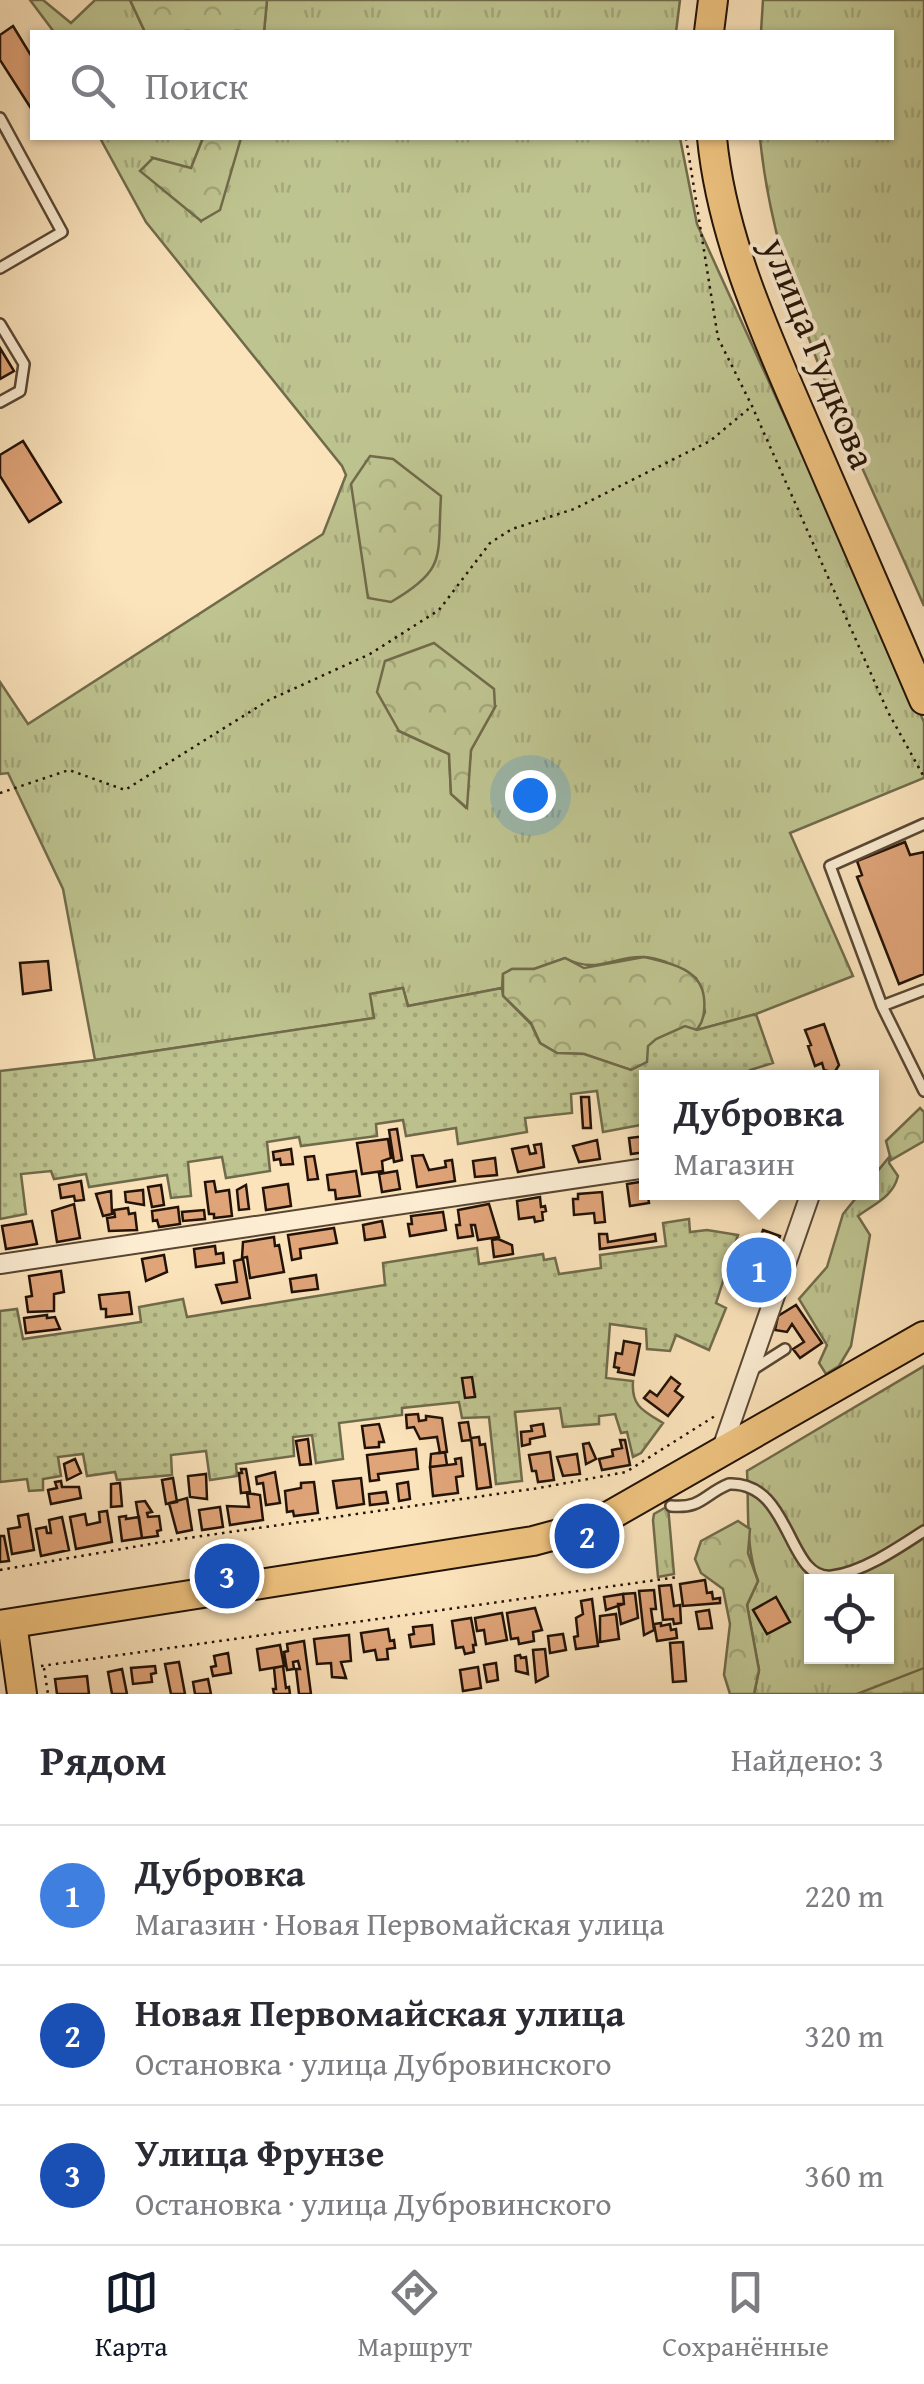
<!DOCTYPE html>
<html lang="ru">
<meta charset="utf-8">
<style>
body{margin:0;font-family:"Gentium Book Plus",serif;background:#f2f2f3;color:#2b2b33}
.controls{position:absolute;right:30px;bottom:30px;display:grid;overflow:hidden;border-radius:0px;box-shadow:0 2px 8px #0004}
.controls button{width:90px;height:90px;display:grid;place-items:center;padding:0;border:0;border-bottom:2px solid #e1e1e2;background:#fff;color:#2b2b33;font:50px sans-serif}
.you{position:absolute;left:530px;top:795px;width:35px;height:35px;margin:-25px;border:8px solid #fff;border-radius:50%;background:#1a73e8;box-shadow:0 0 0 15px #1a73e833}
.badge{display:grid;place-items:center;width:65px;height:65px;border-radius:50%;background:#111827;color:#fff;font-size:32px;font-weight:700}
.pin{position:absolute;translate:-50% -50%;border:5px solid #fff;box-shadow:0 2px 10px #0006}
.popup{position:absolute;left:639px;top:1070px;width:240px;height:130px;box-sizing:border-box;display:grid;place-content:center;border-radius:0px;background:#fff;filter:drop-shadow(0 2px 8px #0005);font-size:32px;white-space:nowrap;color:#7c7c81}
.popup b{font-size:38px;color:#2b2b33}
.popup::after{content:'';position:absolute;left:50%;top:100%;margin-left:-20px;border:20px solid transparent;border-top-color:#fff}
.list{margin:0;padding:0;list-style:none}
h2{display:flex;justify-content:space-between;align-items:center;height:130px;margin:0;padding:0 40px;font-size:42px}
h2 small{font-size:32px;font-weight:400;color:#7c7c81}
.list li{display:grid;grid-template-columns:65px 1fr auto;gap:30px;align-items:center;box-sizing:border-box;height:140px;padding:0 40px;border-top:2px solid #e1e1e2}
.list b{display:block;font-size:38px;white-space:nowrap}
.list p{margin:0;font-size:32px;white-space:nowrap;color:#7c7c81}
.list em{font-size:32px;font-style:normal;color:#7c7c81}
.icon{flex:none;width:55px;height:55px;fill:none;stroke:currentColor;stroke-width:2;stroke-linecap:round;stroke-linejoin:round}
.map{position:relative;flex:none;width:924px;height:1694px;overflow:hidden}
.search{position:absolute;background:#fff;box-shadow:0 2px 8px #0004;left:30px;right:30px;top:30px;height:110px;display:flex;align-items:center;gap:25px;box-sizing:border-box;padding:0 35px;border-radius:0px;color:#7c7c81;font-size:38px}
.sheet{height:550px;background:#fff}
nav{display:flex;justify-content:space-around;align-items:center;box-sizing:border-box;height:140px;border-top:2px solid #e1e1e2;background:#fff;font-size:28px;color:#7c7c81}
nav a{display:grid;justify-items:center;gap:5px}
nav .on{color:#111827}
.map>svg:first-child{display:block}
.grass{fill:url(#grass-tufts);stroke:#706b4b;stroke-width:2.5;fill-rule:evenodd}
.forest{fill:url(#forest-crowns);stroke:#706b4b;stroke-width:2.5}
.wetland{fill:url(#wetland-marsh);stroke:#706b4b;stroke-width:2.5}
.garden{fill:url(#garden-dots);stroke:#706b4b;stroke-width:2.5}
.building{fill:#e0a479;stroke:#221206;stroke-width:2.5}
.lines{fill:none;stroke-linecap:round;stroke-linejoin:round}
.service-casing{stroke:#584633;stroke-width:14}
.minor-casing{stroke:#584633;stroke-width:22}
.primary-casing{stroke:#221206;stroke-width:32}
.path{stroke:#221206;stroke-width:2.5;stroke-dasharray:2.5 5;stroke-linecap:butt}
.service{stroke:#fcedd3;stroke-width:9}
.minor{stroke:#fcedd3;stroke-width:18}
.primary{stroke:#eec27e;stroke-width:28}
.labels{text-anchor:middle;stroke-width:8;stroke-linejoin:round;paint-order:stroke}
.street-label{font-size:38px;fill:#221206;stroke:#fcedd3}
</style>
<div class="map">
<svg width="924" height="1694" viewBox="0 0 924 1694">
<defs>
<pattern id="grass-tufts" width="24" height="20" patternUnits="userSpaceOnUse" patternTransform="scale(2.5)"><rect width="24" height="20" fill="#bec490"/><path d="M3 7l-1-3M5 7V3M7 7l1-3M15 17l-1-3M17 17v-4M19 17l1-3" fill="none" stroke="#a3a77b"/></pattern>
<pattern id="forest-crowns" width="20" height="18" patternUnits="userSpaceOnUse" patternTransform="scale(2.5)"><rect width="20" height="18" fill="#bec490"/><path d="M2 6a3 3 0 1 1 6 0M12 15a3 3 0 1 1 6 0" fill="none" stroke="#a3a77b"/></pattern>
<pattern id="wetland-marsh" width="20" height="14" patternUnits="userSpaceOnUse" patternTransform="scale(2.5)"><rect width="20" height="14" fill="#bec490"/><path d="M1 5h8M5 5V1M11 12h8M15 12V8" fill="none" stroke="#a3a77b"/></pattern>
<pattern id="garden-dots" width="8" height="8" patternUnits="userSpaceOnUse" patternTransform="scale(2.5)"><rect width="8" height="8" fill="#bec490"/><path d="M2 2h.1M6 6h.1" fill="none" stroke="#a3a77b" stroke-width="1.8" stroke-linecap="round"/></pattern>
</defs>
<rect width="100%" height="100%" fill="#fbe3bb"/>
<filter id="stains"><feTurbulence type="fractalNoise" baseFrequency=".002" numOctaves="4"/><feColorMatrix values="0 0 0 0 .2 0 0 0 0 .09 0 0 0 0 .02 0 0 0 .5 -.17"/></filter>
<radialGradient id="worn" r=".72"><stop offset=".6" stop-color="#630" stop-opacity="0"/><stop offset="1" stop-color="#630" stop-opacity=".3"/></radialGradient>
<path class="grass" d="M30,0H43L71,23L95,0H130L145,32H54Z
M267,0H680L676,32H264Z
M763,0H924V606C859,456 776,302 760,138H892V32H761Z
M100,138H203L191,169L153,158L201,221L241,138H680L697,224L924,722V778L790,833L853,976L756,1014L697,1030L705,1012L696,978C681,968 662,958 643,957C612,956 597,975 565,958L534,969H512L503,974L502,988L408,1006L403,988L371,994L375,1018L95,1060L63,889L8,773L0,774V682L28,724L323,534L346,475L342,466L146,222ZM495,707L471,750L465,807L451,794L449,754L399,731Z
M890,1156L889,1163L898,1176C893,1197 874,1204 858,1216L870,1235L851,1346L839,1366L826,1374L819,1363L827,1345L799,1299L827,1267L843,1214L860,1193L872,1192V1178Z
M924,1366V1694H754L759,1670L747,1605L758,1581C745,1546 749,1508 747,1471ZM812,1582H886V1656H812Z
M668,1506L674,1574L658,1577L653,1520L654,1514Z"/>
<path class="forest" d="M130,0H267L264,32H145Z
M203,138H241L220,210L201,221L140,171L153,158L191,168Z
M370,456L393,459L441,496C437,557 448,569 391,602L368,598L351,484Z
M434,643L494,689L495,707L471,750L467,808L451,794L449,754L399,731L377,692L385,661Z
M644,957C669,963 701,968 704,998C705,1008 705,1019 698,1028C688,1042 648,1062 631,1070L584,1054L557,1053L540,1043L531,1023L503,996V974L512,969H534L565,958L584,968Z
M920,1108L924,1112V1141L891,1160L886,1141Z
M738,1521L750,1529L748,1553L758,1581L747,1605L759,1670L754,1694H730L724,1675L730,1624L723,1589L701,1573L695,1559L701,1541Z"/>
<path class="wetland" d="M924,1668V1694H857Z"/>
<path class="garden" d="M403,988L408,1006L502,988L503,996L531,1024L540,1043L557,1053L584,1054L631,1070L647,1062L648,1046L656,1039L685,1026L697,1030L756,1014L773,1063L750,1070L752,1077L646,1078V1124L603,1132L597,1091L571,1094L572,1113L525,1118L527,1132L458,1144L456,1128L406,1136L403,1120L376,1124L377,1136L301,1146L299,1137L267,1142L270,1171L226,1178L222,1157L188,1162L191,1196L171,1198L167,1175L89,1187L86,1174L54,1179L51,1171L21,1174L26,1214L0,1219V1071L95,1060L374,1018L370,994Z
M689,1219L690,1232L707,1230L738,1235L716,1303L726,1308L709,1350L676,1335L670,1351L647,1349L646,1329L610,1324L606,1378L633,1381C631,1406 643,1411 663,1423L641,1453L633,1457L627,1432L621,1433L615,1414L599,1416V1424L563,1427L560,1408L515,1412L522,1481L496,1484L489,1417L462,1418L459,1402L402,1408V1415L339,1423L343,1459L316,1463L312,1435L293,1437L294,1456L236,1464L237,1476L210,1480L206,1451L171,1455L172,1475L117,1480L115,1472L87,1476L83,1454L58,1457L61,1476L43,1479V1490L29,1491L27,1479L0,1482V1311L17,1309L23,1339L141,1322L139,1307L183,1299L187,1317L385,1285L383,1263L477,1248L479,1264L543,1254L544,1260L555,1258L559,1274L601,1268L600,1255L666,1246L663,1223Z"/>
<path class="building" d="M13,26L32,57V110L0,60V35Z
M0,348L14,371L0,379Z
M23,441L61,502L29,522L0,476V455Z
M905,842L910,855L924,852V974L899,984L857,877L862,875L857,861Z
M48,961L51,990L23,994L20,963Z
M824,1024L839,1065L834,1073L824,1070L822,1063L815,1066L808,1046L811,1045L805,1030Z
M581,1097H589L591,1128H583Z
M397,1129L402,1160L394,1162L389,1130Z
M646,1136V1152L631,1154L629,1138Z
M388,1139L391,1158L382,1161L383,1171L362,1174L357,1143Z
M597,1140L600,1159L579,1162L573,1146Z
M541,1144L544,1167L518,1172L512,1149L528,1146L530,1154L536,1153L534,1145Z
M291,1149L293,1164L281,1165L280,1159L274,1160L273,1152Z
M423,1155L429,1170L446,1167L445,1161L452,1160L455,1181L417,1187L412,1156Z
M314,1156L318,1179L308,1180L305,1157Z
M495,1158L497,1175L475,1177L473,1161Z
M356,1171L360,1196L336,1199L335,1190H329L327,1175Z
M397,1171L400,1189L382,1192L379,1174Z
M81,1181L84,1200L75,1201L74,1196L61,1198L59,1185Z
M214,1181L216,1192L229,1190L232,1216L214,1218V1214H209L205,1182Z
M646,1181L649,1203L630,1206L627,1184Z
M288,1184L291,1206L266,1210L263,1188Z
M161,1185L164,1205L152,1207L148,1187Z
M246,1185L249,1209L239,1210L237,1190Z
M143,1190L144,1205L126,1202L125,1192Z
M111,1191L112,1214L103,1216L96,1194Z
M602,1192L605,1222L595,1223L594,1213L574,1215L573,1199H578V1194Z
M540,1197L541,1207L545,1206L546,1211L542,1212L543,1220L535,1222L534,1217L519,1219L517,1201Z
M74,1204L80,1238L57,1242L52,1211Z
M489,1204L499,1237L478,1240L475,1225H471L473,1236L458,1238L456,1225H460L458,1210Z
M178,1207L180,1224L159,1227L157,1220L153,1221L152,1211Z
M128,1208L129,1214L135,1213L137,1230L109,1231L107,1218L115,1217L114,1210Z
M204,1210L205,1219L183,1221L182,1212Z
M443,1212L446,1230L410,1236L408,1224H412L411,1216Z
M32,1221L37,1244L6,1249L2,1226Z
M382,1221L385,1237L365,1240L363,1225Z
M334,1228L337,1243L300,1249L301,1258L292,1260L288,1235Z
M763,1230L780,1236L761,1288L751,1296L740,1292Z
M599,1234H607L608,1242L655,1234L656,1241L600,1249Z
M274,1237L275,1246L279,1245L284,1272L250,1278L247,1257L242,1258L243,1242Z
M498,1239L512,1245L513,1254L494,1257L492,1240Z
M215,1246L216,1254L223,1253L224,1263L196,1267L194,1249Z
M164,1255L167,1272L146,1281L142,1259Z
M243,1259L250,1298L222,1303L216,1285L237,1282L234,1261Z
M61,1271L64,1292L54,1294V1311L28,1312L26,1297L32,1296L29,1276Z
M316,1275L318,1289L292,1292L290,1279Z
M129,1292L132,1314L106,1317V1309H101L99,1295Z
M796,1305L822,1343L800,1358L793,1349L804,1342L792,1324L787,1332L775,1330L778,1316Z
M47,1315V1318L55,1317L60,1329L26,1333L24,1318Z
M624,1341L640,1344L634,1375L618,1372L619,1368L614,1367L616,1353L622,1354Z
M472,1377L475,1397L465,1398L462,1378Z
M671,1377L680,1384L675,1391L683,1397L668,1416L644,1398L650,1391L657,1396Z
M418,1414L419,1421L426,1420V1416L442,1418L447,1452L440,1453L437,1437L420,1439L414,1427L407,1428L406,1415Z
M468,1422L471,1440L462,1441L459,1423Z
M379,1424L384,1442H379V1447L365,1448L362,1426Z
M543,1424L545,1436L530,1439V1444L522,1446L521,1432L532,1431L531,1426Z
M479,1437L480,1445L485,1444L491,1487L477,1489L471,1438Z
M308,1439L311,1464L300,1465L296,1441Z
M620,1440H625L630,1465L602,1470L599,1459L613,1456L612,1450L622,1448Z
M589,1443L596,1459L586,1464L583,1444Z
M416,1449L418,1469L378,1474L379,1480L370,1481L367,1455Z
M445,1452L447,1465L430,1467L431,1454Z
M550,1452L554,1480L538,1482L536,1471H532L529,1455Z
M577,1454L580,1474L563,1476L557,1457Z
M461,1458L463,1476L456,1477L458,1493L433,1496L430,1467L456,1464L455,1459Z
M75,1459L81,1473L67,1480L64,1464Z
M241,1469H246L250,1492L241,1493L239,1473H242Z
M275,1472L280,1503L266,1505L263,1483L257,1484L256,1477Z
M206,1474L207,1499L190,1497L188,1476Z
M173,1478L177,1502L166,1504L162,1480Z
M361,1478L364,1504L337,1508L333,1481Z
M61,1481L62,1487H79L81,1498L51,1504L48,1490L57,1488L55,1482Z
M314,1482L318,1513L294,1516L293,1511L287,1512L285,1491L301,1488V1483Z
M408,1482L410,1499L399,1501L397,1484Z
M120,1483L122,1506L111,1507V1484Z
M386,1492L388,1503L370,1505L369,1494Z
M247,1493L260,1495L263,1520L230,1525L227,1506L249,1507Z
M187,1498L192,1530L177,1533L169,1503Z
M145,1501L152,1512L147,1513L148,1517L159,1516L161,1530L157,1531L158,1536L142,1538L136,1502Z
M220,1507L223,1527L202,1530L199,1510Z
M107,1511L112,1542L76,1549L70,1517L85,1514L87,1525L100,1522L99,1512Z
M28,1514L34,1550L12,1554L8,1529L20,1527L18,1516Z
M126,1516V1519L139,1517L142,1538L122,1541L119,1517Z
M62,1517L69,1550L41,1556L36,1529L46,1527L47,1533H51L49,1520Z
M0,1536H4L9,1561L0,1562Z
M705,1580L707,1593L712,1592L713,1599L720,1598V1603L683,1606L680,1584Z
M671,1585L674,1606L680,1605L681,1623L674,1624L673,1619L663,1620L659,1586Z
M654,1590L656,1609H651L654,1630L644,1635L639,1591Z
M635,1593L638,1618L621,1624L618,1604H624L623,1594Z
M623,1594L624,1604L606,1610L604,1597Z
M776,1597L790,1622L767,1634L753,1610Z
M592,1599L598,1646L576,1649L574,1637L578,1636L576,1618L583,1614L581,1601Z
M535,1608L542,1630L533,1632L534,1641L519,1644L518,1638L511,1639L507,1613Z
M709,1610L712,1628L699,1629L696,1612Z
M502,1613L507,1640L486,1644L484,1630L477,1631L475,1618Z
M616,1614L619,1639L600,1642V1616Z
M471,1618L476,1645H473L474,1652L465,1654L463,1647L456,1648L452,1621Z
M661,1623V1626L670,1624L671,1630L676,1629L677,1638L657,1641L654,1624Z
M432,1625L434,1644L411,1647L409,1635L414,1634L413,1627Z
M388,1629L390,1641L394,1640L395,1648L387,1649L388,1659L377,1660L375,1650L364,1652L361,1633Z
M563,1634L566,1650L550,1653L548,1636Z
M349,1635L351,1661L341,1662L346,1678L332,1677L331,1663L317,1664L314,1639Z
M304,1641L311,1694H299L296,1669H300L298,1661L293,1662L294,1669L287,1670L284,1652L288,1651L287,1644Z
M683,1642L686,1681L673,1682L670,1643Z
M280,1645L284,1666L260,1670L257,1649Z
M545,1649L548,1676L536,1682L533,1650Z
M228,1653L231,1673L213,1676L211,1667L216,1666L214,1656Z
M520,1655L521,1658L526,1657L528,1674L516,1671L515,1656Z
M179,1662L185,1694H171L165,1664Z
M496,1663L498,1680L487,1682L484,1665Z
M155,1666L156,1673L151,1674L152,1682L133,1684L131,1668Z
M283,1666L286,1688L289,1687L290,1694H274L273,1689H276L274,1668Z
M478,1667L481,1688L463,1691L460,1670Z
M122,1669L127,1694H112L108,1672Z
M87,1676L89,1694H57L55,1679Z
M208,1679L211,1694H195L193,1682Z"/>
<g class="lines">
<g class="service-casing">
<path id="service" d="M0,118L62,232L0,268
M0,324L24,364L20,391L0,402
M924,990L882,1006L924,1091
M882,1006L830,866L924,824
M752,1370L785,1349
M671,1506C702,1509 704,1494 729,1484C792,1481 787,1582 832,1576C863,1572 898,1548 924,1531"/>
</g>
<g class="minor-casing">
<path id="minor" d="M0,1264L646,1168
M720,1454L811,1192"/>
</g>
<g class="primary-casing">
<path id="primary" d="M709,32L713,0
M712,138C722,241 768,339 809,434C847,522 886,611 924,700
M12,1623L22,1694
M0,1625L533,1541L574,1530L611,1515L924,1336"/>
</g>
<path class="path" d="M686,138L718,338L752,406L888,712L924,777
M0,793L69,770L125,790L269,700L370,654L439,610L490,543L512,529L574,509L710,441L752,406
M0,1570L174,1540L539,1488L626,1472L715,1416
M41,1666L678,1577
M44,1668L48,1694"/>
<use href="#service" class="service"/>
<use href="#minor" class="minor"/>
<use href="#primary" class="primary"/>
</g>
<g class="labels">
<g class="street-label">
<text transform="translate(819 353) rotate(68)" y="13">улица Гудкова</text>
</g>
</g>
<rect width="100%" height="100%" filter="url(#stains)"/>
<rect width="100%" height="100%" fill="url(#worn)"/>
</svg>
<div class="controls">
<button><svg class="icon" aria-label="locate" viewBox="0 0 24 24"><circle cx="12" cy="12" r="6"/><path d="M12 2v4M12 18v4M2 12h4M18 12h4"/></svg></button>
</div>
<div class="you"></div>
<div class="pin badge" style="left:759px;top:1270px;background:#3f7fe0">1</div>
<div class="popup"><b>Дубровка</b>Магазин</div>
<div class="pin badge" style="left:587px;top:1536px;background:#1a4fb4">2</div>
<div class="pin badge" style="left:227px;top:1576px;background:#1a4fb4">3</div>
<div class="search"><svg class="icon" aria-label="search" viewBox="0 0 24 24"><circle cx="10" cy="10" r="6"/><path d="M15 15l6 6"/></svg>Поиск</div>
</div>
<section class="sheet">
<h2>Рядом<small>Найдено: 3</small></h2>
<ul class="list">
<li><span class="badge" style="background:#3f7fe0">1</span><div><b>Дубровка</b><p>Магазин · Новая Первомайская улица</p></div><em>220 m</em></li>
<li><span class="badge" style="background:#1a4fb4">2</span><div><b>Новая Первомайская улица</b><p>Остановка · улица Дубровинского</p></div><em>320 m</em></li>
<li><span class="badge" style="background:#1a4fb4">3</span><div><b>Улица Фрунзе</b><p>Остановка · улица Дубровинского</p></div><em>360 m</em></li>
</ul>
</section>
<nav>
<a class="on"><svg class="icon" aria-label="map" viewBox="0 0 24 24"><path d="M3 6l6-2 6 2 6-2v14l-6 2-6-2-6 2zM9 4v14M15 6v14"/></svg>Карта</a>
<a><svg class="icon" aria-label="directions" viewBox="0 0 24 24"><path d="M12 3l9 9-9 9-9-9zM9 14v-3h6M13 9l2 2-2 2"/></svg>Маршрут</a>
<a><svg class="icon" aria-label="saved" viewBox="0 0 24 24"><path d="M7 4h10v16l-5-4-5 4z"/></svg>Сохранённые</a>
</nav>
